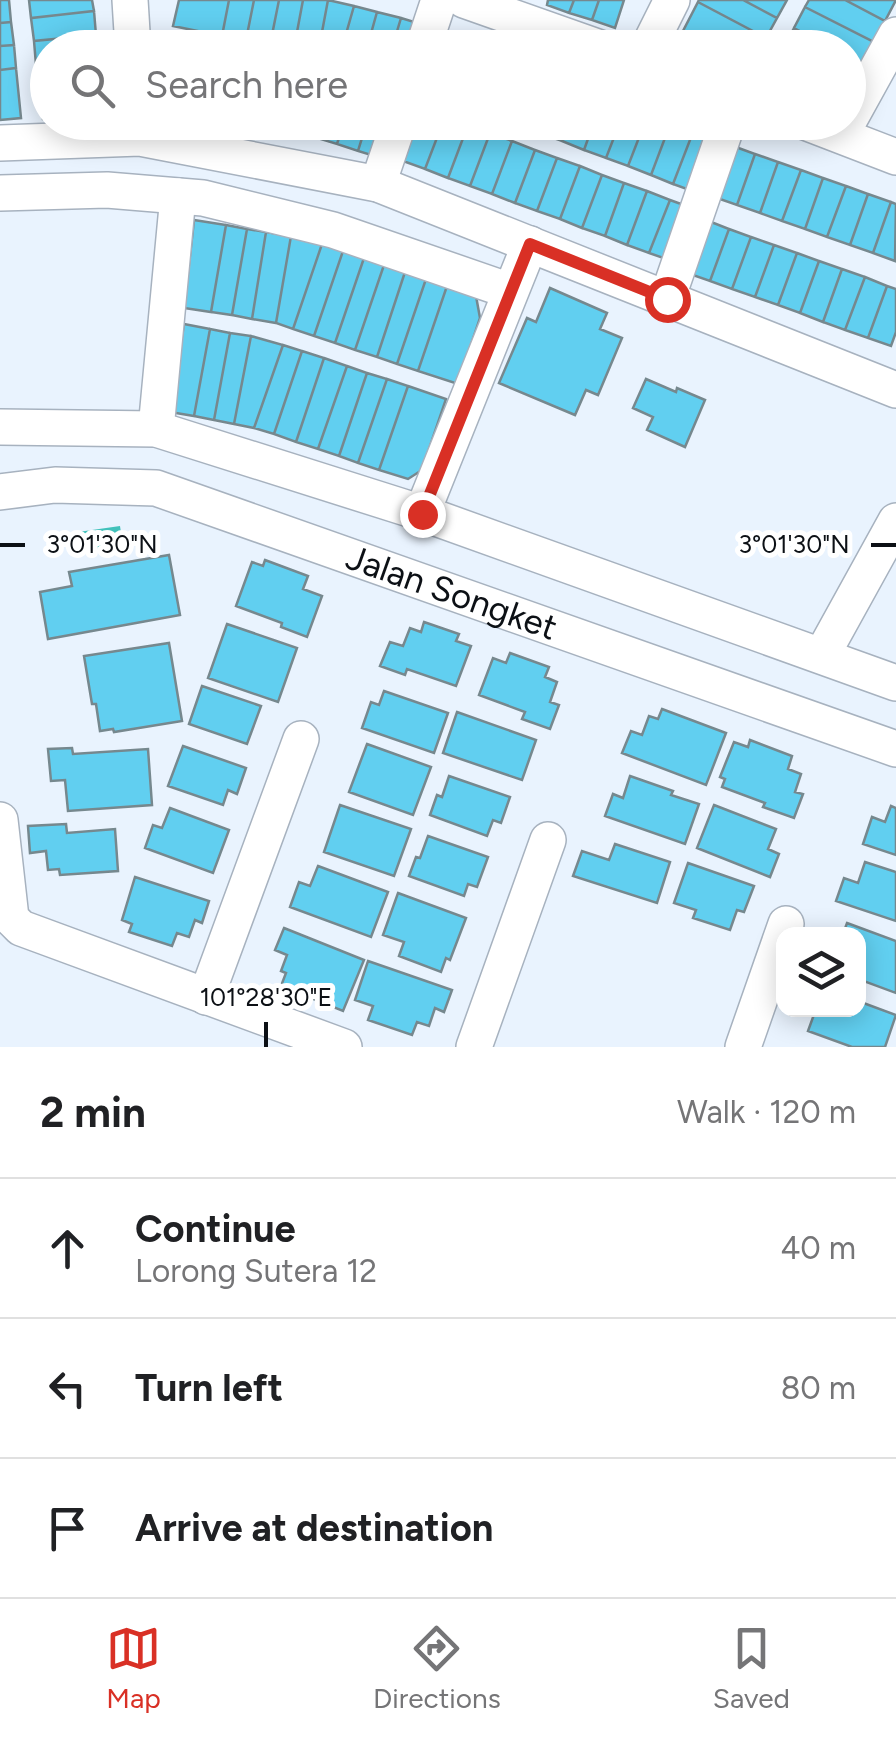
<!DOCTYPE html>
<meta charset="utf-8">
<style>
body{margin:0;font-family:Figtree,sans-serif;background:#f2f2f2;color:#202124}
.controls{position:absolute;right:30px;bottom:30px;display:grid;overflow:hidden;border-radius:20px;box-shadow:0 5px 25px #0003}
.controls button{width:90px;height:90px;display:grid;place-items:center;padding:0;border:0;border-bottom:2px solid #e0e0e0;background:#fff;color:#202124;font:50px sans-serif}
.stop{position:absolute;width:30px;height:30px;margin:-22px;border:8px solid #d93025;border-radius:50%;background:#fff}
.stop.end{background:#d93025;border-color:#fff;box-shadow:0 2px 10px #0008}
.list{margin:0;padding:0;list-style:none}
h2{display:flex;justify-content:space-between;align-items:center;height:130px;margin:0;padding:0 40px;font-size:42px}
h2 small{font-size:32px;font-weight:400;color:#757577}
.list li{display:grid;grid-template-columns:65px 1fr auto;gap:30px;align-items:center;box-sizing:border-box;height:140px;padding:0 40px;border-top:2px solid #e0e0e0}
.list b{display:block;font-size:38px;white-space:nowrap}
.list p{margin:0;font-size:32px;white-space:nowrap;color:#757577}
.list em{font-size:32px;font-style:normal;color:#757577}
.icon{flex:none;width:55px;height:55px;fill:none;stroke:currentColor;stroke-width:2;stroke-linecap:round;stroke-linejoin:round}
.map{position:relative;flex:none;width:896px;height:1047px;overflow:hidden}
.search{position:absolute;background:#fff;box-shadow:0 5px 25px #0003;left:30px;right:30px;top:30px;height:110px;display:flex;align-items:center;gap:25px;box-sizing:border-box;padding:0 35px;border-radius:55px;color:#757577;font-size:38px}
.sheet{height:550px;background:#fff}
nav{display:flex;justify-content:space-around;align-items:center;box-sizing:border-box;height:140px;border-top:2px solid #e0e0e0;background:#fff;font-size:28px;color:#757577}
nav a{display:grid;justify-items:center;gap:5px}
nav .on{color:#d93025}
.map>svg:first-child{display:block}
.water{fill:#41c1bb}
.building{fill:#61cff0;stroke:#76888e;stroke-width:2.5}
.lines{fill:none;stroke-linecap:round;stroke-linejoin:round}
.minor-casing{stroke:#a7b2bf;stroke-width:38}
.minor{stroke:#fff;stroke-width:35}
.route{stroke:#d93025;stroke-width:12}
.ticks{fill:none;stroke:#0c1015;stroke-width:4}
.labels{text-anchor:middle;stroke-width:10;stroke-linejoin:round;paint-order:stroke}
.street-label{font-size:35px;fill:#0c1015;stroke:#fff}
.ticks-label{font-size:25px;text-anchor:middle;fill:#0c1015;stroke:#fff;stroke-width:10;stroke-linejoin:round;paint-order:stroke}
</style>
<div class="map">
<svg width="896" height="1047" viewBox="0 0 896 1047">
<rect width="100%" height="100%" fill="#e9f3fe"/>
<path class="water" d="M120,526L123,546L81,552L78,532Z"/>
<path class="building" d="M0,0H9L11,22L0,23Z
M29,0H92L94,11L31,18Z
M179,0H229L222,36L173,26Z
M229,0H254L246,40L222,36Z
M254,0H279L270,45L246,40Z
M279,0H303L294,48L270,45Z
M303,0H328L319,48H294Z
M328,0L354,6L342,48H319Z
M548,0H574L569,13L547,5Z
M574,0H599L592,20L569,13Z
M599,0H624L615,28L592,20Z
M699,0H743L777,18L766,38L698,2Z
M743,0H787L777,18Z
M809,0H845L885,21L874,42L805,7Z
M845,0H896L885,21Z
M698,2L766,38L761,48H715L683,31Z
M354,6L377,12L367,48H342Z
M805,7L874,42L862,63L848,56V48H832L794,28Z
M94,11L96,35L34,41L31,18Z
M377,12L401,18L392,48H367Z
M401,18L424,25L418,48H392Z
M11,22L14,45L0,46V23Z
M794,28L832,48H784Z
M450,33L472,41L470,48H444Z
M96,35L98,48H48V64L36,65L34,41Z
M14,45L16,68L0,70V46Z
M848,56L862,63L848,90Z
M48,64V119H43L36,65Z
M16,68L21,118L0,120V70Z
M290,122H319L314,137L289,126Z
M319,122H344L337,144L314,137Z
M344,122H367L358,151L337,144Z
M367,122H393L381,158L358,151Z
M417,122H443L425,169L403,161Z
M443,122L468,125L448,178L425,169Z
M543,122H569L562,141L539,133Z
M569,122H594L584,150L562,141Z
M594,122H620L606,158L584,150Z
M620,122H645L628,166L606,158Z
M645,122H671L651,175L628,166Z
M671,122H684L695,127L673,184L651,175Z
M468,125L490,133L470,186L448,178Z
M695,127L717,135L695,192L673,184Z
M490,133L512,141L492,194L470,186Z
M512,141L535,150L515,203L492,194Z
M733,146L755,154L737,205L714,197Z
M535,150L557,158L537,211L515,203Z
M755,154L778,162L760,213L737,205Z
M557,158L580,166L560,219L537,211Z
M778,162L801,170L782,221L760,213Z
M580,166L602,175L582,228L560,219Z
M801,170L823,178L805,229L782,221Z
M602,175L624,183L605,236L582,228Z
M823,178L846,186L827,237L805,229Z
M624,183L647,191L627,245L605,236Z
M846,186L868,194L850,245L827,237Z
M647,191L670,200L649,253L627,245Z
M868,194L891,202L873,253L850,245Z
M670,200L692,208L672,261L649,253Z
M891,202L896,204L895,261L873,253Z
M194,220L226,225L211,312L184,308Z
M706,220L729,229L710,281L687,273Z
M226,225L247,229L232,315L211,312Z
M247,229L266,232L252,319L232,315Z
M729,229L751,237L732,289L710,281Z
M266,232L291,236L276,323L252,319Z
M291,236L322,244L293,329L276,323Z
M751,237L774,245L755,297L732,289Z
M322,244L343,251L314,336L293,329Z
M774,245L797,253L778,305L755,297Z
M343,251L364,258L335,343L314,336Z
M797,253L819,261L800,313L778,305Z
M364,258L384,265L355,350L335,343Z
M819,261L842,269L823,322L800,313Z
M384,265L405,272L377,357L355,350Z
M842,269L865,277L845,330L823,322Z
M405,272L426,279L397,364L377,357Z
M865,277L887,286L868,338L845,330Z
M426,279L447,286L418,371L397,364Z
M447,286L476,296L480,318L458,384L418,371Z
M887,286L896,289V332L891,346L868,338Z
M550,288L607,313L600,329L622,338L598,395L586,390L575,415L499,383L527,318L536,322Z
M184,324L210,329L194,416L170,412Z
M210,329L230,333L214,420L194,416Z
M230,333L251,336L234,424L214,420Z
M251,336L283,345L254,428L234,424Z
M283,345L302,351L274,434L254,428Z
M302,351L324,358L296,442L274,434Z
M324,358L347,366L318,449L296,442Z
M347,366L367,373L339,456L318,449Z
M367,373L387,379L358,463L339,456Z
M387,379L408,386L379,470L358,463Z
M646,379L676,392L677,388L705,400L685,447L647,430L653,417L633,408Z
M408,386L446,399L422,470L408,479L379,470Z
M169,555L180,615L48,639L40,592L72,586L69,572Z
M265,560L308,576L303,589L322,596L307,637L281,627L282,623L236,606L252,562L263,566Z
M424,622L459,634L456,641L471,646L456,686L407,669L405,675L380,666L390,642L403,646L410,628L421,632Z
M227,624L297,648L278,702L208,678Z
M169,643L182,721L114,732L113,729L100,731L96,704H92L84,656Z
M510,653L549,667L545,677L557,682L550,702L559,705L550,729L522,719L525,712L479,695L493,658L506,663Z
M202,686L261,706L247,744L189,724Z
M384,691L448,713L434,753L362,728L371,702L379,705Z
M662,709L726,733L706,785L622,753L631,731L642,735L649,716L658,719Z
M457,712L536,740L522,780L443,753Z
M750,740L792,756L788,769L801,774L795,792L803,794L794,818L763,807L765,803L722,787L725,779L720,777L734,742L748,747Z
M367,744L431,767L413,815L349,792Z
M183,746L246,768L237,794L228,790L223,805L168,786Z
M72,748L73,754L148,749L152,805L68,811L65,780L51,781L48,749Z
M449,776L510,797L501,823L493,820L487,836L430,815L437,795L442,797Z
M630,776L673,791L671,795L699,804L685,844L605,816L613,794L623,798Z
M340,805L411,829L394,876L324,852Z
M714,805L776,829L768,849L779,854L770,877L697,848Z
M891,806L896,808V855L863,844L872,817L885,822Z
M170,808L229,830L213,873L145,848L153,825L162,828Z
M66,824L67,833L115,829L118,871L60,875L59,869L48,870L46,851L30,853L28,826Z
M428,836L488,857L477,887L468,884L464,896L409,876L416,857L420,858Z
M615,844L670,862L657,903L573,876L582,851L609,860Z
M865,862L896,872V921L836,901L844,878L858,883Z
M688,863L754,886L744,912L737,910L730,930L693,918L696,910L674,903Z
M318,866L388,892L371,937L290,907L299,882L310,886Z
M135,877L209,901L202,923L195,920L189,937L177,933L172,946L129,932L132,924L122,920Z
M398,893L466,918L450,960L446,958L441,972L399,956L404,942L383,935Z
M847,923L896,941V993L858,979V934H843Z
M284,928L364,960L343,1011L281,986L286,973L281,971L287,955L275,950Z
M368,961L452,990L444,1012L435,1008L429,1026L417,1022L412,1035L368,1020L373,1006L355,1000Z
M858,1001L896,1015L885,1047H852L808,1031L816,1009H858Z"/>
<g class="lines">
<g class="minor-casing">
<g id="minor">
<path d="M130,0L133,48"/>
<path d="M464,0L600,48"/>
<path d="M423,48L439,0"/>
<path d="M648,48L672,0"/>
<path d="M805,122L896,157"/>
<path d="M848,122L896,35"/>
<path d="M0,143L140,138L378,184L896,390"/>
<path d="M378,184L399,122"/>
<path d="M0,193L107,190L203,198L333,230L510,291"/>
<path d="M667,299L728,122"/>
<path d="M0,427L156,429L422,513L896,683"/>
<path d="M156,429L178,196"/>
<path id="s1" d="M0,492L55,485L156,488L896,749"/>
<path d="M422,513L530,244"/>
<path d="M822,655L896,521"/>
<path d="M0,820L11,918L21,928L344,1047"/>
<path d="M206,997L301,739"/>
<path d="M474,1047L548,840"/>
<path d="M743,1047L786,924"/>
</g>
</g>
<use href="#minor" class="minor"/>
</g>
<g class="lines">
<path class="route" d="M422,514L530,244L667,299"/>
</g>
<path class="ticks" d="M0,545H25M871,545H896M266,1022V1047"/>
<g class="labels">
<g class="street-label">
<text dy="12" stroke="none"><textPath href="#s1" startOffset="470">Jalan Songket</textPath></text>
</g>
</g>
<g class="ticks-label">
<text x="102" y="553">3°01'30"N</text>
<text x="794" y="553">3°01'30"N</text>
<text x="266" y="1006">101°28'30"E</text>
</g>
</svg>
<div class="controls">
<button><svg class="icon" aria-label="layers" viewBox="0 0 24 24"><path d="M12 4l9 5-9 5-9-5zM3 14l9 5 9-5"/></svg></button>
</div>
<div class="stop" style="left:667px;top:299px"></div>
<div class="stop end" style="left:422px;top:514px"></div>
<div class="search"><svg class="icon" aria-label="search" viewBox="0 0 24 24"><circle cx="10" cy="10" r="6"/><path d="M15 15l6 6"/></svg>Search here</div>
</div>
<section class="sheet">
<h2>2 min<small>Walk · 120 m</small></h2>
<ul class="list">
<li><svg class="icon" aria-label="ahead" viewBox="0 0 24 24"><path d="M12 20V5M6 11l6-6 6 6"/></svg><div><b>Continue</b><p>Lorong Sutera 12</p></div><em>40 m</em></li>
<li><svg class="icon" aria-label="left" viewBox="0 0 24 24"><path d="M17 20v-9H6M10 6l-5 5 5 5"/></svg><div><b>Turn left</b></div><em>80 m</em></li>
<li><svg class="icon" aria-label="arrive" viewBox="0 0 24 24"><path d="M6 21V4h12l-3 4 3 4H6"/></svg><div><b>Arrive at destination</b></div></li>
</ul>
</section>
<nav>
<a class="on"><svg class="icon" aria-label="map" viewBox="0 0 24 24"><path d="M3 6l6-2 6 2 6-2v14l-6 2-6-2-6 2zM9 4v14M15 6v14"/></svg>Map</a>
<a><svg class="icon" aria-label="directions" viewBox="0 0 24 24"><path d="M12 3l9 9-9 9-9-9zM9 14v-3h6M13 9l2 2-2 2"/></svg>Directions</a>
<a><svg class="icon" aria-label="saved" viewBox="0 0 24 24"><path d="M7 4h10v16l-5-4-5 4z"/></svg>Saved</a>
</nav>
